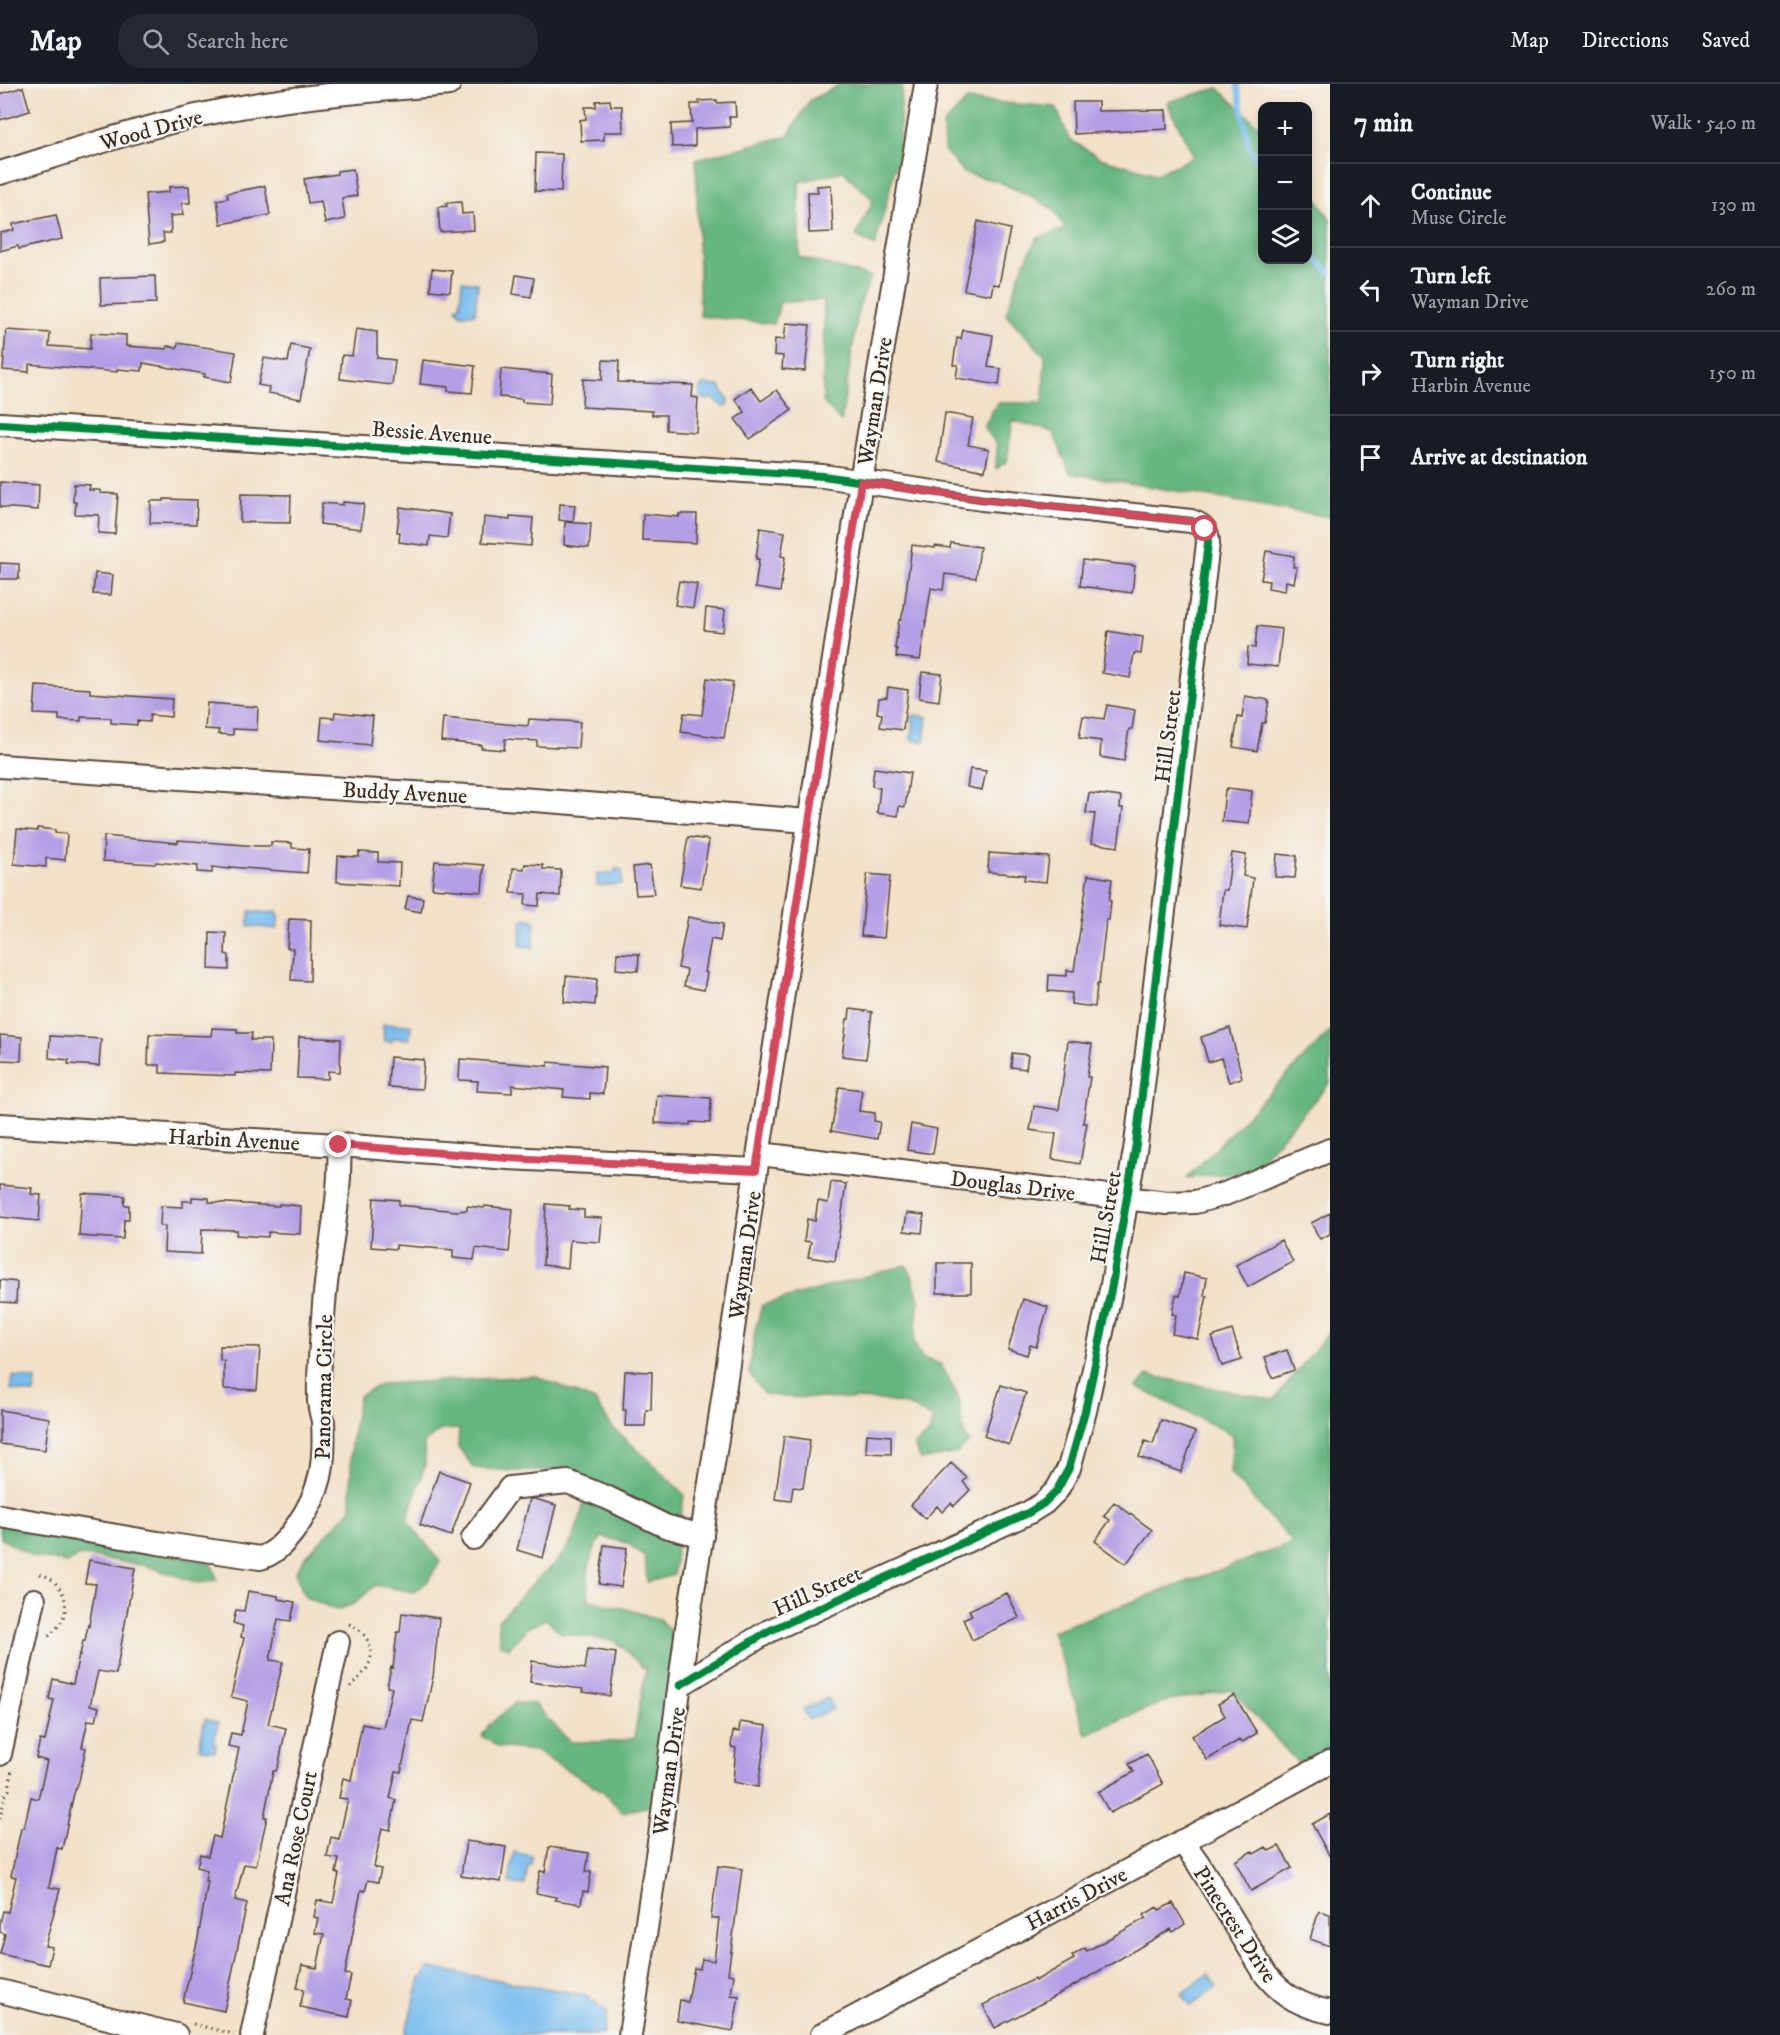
<!DOCTYPE html>
<meta charset="utf-8">
<style>
body{margin:0;font-family:"IM FELL DW Pica",serif;background:#242831;color:#f1f3f6}
.controls{position:absolute;right:18px;top:18px;display:grid;overflow:hidden;border-radius:12px;box-shadow:0 3px 9px #0003}
.controls button{width:54px;height:54px;display:grid;place-items:center;padding:0;border:0;border-bottom:2px solid #363941;background:#171b24;color:#f1f3f6;font:30px sans-serif}
.stop{position:absolute;width:18px;height:18px;margin:-14px;border:4px solid #d1495b;border-radius:50%;background:#fff}
.stop.end{background:#d1495b;border-color:#fff;box-shadow:0 2px 6px #0008}
.list{margin:0;padding:0;list-style:none}
h2{display:flex;justify-content:space-between;align-items:center;height:78px;margin:0;padding:0 24px;font-size:26px}
h2 small{font-size:20px;font-weight:400;color:#9ea1a6}
.list li{display:grid;grid-template-columns:39px 1fr auto;gap:18px;align-items:center;box-sizing:border-box;height:84px;padding:0 24px;border-top:2px solid #363941}
.list b{display:block;font-size:22px;white-space:nowrap}
.list p{margin:0;font-size:20px;white-space:nowrap;color:#9ea1a6}
.list em{font-size:20px;font-style:normal;color:#9ea1a6}
.icon{flex:none;width:33px;height:33px;fill:none;stroke:currentColor;stroke-width:2;stroke-linecap:round;stroke-linejoin:round}
.map{position:relative;flex:none;width:1330px;height:1951px;overflow:hidden}
header{display:flex;align-items:center;gap:36px;box-sizing:border-box;height:84px;padding:0 30px;background:#171b24;border-bottom:2px solid #363941}
header strong{font-size:28px}
nav{display:flex;gap:33px;margin-inline-start:auto;font-size:21px}
.search{width:420px;height:54px;background:#242831;display:flex;align-items:center;gap:15px;box-sizing:border-box;padding:0 21px;border-radius:24px;color:#9ea1a6;font-size:22px}
main{display:flex}
aside{flex:1;background:#171b24}
.map>svg:first-child{display:block}
.forest{fill:#66b680;stroke:#50704f;stroke-width:1.5}
.water{fill:#79bdef;stroke:#5a7486;stroke-width:1.5}
.lines{fill:none;stroke-linecap:round;stroke-linejoin:round}
.stream{stroke:#79bdef;stroke-width:5}
.building{fill:#b49ee5}
.minor-casing{stroke:#574538;stroke-width:26}
.path{stroke:#574538;stroke-width:3;stroke-dasharray:1.5 4.5;stroke-linecap:butt}
.minor{stroke:#fff;stroke-width:22}
.cycleway-casing{stroke:#f6f6f2;stroke-width:11}
.cycleway{stroke:#00873e;stroke-width:8}
.route{stroke:#d1495b;stroke-width:8}
.labels{text-anchor:middle;stroke-width:4.5;stroke-linejoin:round;paint-order:stroke}
.street-label{font-size:22px;fill:#3b2a1e;stroke:#f6f6f2}
</style>
<header>
<strong>Map</strong>
<div class="search"><svg class="icon" aria-label="search" viewBox="0 0 24 24"><circle cx="10" cy="10" r="6"/><path d="M15 15l6 6"/></svg>Search here</div>
<nav><a>Map</a><a>Directions</a><a>Saved</a></nav>
</header>
<main>
<div class="map">
<svg width="1330" height="1951" viewBox="0 0 1330 1951">
<rect width="100%" height="100%" fill="#f6f6f2"/>
<filter id="ink" filterUnits="userSpaceOnUse"><feTurbulence type="fractalNoise" baseFrequency=".0167" numOctaves="2"/><feDisplacementMap in="SourceGraphic" scale="12" xChannelSelector="R" yChannelSelector="G"/><feConvolveMatrix kernelMatrix="1 2 1 2 8 2 1 2 1" color-interpolation-filters="sRGB"/></filter>
<filter id="wash" filterUnits="userSpaceOnUse"><feTurbulence type="fractalNoise" baseFrequency=".008" numOctaves="4" result="noise"/><feDisplacementMap in="SourceGraphic" scale="24" xChannelSelector="R" yChannelSelector="G"/><feGaussianBlur stdDeviation="1.35" result="paint"/><feColorMatrix in="noise" values="0 0 0 0 0 0 0 0 0 0 0 0 0 0 0 0 0 1.4 0 .05"/><feComposite in="paint" operator="in"/></filter>
<g filter="url(#wash)">
<rect width="100%" height="100%" fill="#f3e1c8"/>
<path class="forest" d="M841,0H902L898,74L875,162L856,152L873,116L843,87L799,98V173L871,193L859,222L841,338L823,318L824,216L780,218L774,240L700,232L696,75L788,52L810,16Z
M1218,4L1262,45V176H1308V101L1330,135V433L1070,389L1053,348L1013,336L1007,377L996,385L997,361L984,343L997,319H1043L1045,272L1006,230L1020,188L1037,154L1066,145L1054,126L1033,113L997,97L964,89L944,66L943,41L967,16L1056,23L1069,55L1100,74L1156,90L1194,73L1167,18Z
M1330,947V999L1251,1087L1187,1094Z
M906,1181L911,1189L919,1216L914,1258L922,1274L941,1280L959,1315L962,1344L968,1359L957,1369L921,1376L914,1362L929,1349L933,1335L910,1322L882,1316L784,1313L764,1310L749,1289L755,1246L762,1221Z
M1330,1247V1664L1298,1679L1232,1606L1163,1618L1086,1650L1052,1547L1293,1459L1230,1389L1233,1351L1137,1303L1147,1291L1274,1316Z
M536,1292L595,1317L612,1343L651,1378L684,1411L676,1464L674,1491L647,1498L645,1473L627,1459L602,1453C587,1471 586,1494 589,1516L623,1524L659,1535L675,1552L659,1690L650,1722L622,1728L603,1707L535,1667L498,1663L482,1652L489,1641L515,1619L534,1620L570,1658H616L634,1654L646,1586L615,1557L561,1549L546,1535L527,1544L509,1564L500,1561L498,1537L536,1496L557,1478L571,1458L580,1435L585,1413L550,1386L515,1387L474,1384L458,1363L459,1345L440,1346L424,1359L425,1381L407,1436L440,1478L428,1497L413,1508L375,1501L354,1520L336,1526L305,1513L295,1489L305,1473L351,1425V1359L359,1312L381,1300Z
M0,1440L138,1463L212,1479L217,1496L198,1499L147,1482L85,1472L78,1473L67,1479L34,1473L0,1454Z"/>
<path class="water" d="M462,197L478,199L475,230H461L456,224L460,221Z
M704,301L720,302L724,310L729,315L728,321L724,323L713,315H704L700,312V304Z
M914,631L927,633L924,658L911,656L914,638L911,637Z
M615,785H620L622,788V800L597,802V790L615,789Z
M250,827L270,829L271,827H277V830L279,831L277,845L248,842Z
M526,834L535,837L533,863L520,862L522,836H525Z
M383,940L411,941L410,955L393,954L392,958L384,957Z
M13,1292L36,1296L34,1310L11,1306Z
M828,1614L833,1625L809,1636L803,1625Z
M205,1635L218,1639L214,1660L216,1661L215,1667L199,1664Z
M514,1768L532,1772L531,1781H528L525,1801L509,1799Z
M429,1884L586,1911L607,1928L603,1951H405L420,1895Z
M1208,1890L1217,1903L1191,1922L1182,1910Z"/>
<g class="lines">
<path class="stream" d="M1237,0L1249,61L1262,83
M1308,167L1330,188"/>
</g>
<g id="blocks">
<path class="building" d="M23,3L30,27L0,36V10Z
M610,16L611,22H622L623,48H604V56L581,57L580,36L586,35L585,23H596V17Z
M717,16V19L735,18L736,33H729L730,43L695,45V62L672,63L671,40L692,39L691,20H700L699,17Z
M1073,18H1098V27L1166,26L1167,45L1074,50Z
M536,69L562,70L561,108L535,107Z
M353,85L357,112L342,114L345,135L325,139L321,117L308,119L304,95L337,90V87Z
M831,101L833,148L809,149L808,108H818L817,102Z
M189,102L190,119H182L183,131L170,132L171,149H163L164,158L149,160L145,110L169,108V103Z
M265,102L270,131L221,140L217,116L228,114L227,109Z
M461,118L462,130L473,129L474,146L440,148L438,123L447,122L446,119Z
M56,131L62,155L19,165L18,162L0,167V149L14,146L13,140Z
M978,137L1010,145L999,201L993,200L991,211L964,206Z
M432,185L452,187L450,208L430,206Z
M516,191L534,194L531,213L513,210Z
M155,192L156,219L101,221L100,194Z
M786,239L810,241L805,287L782,285L783,272L774,271L775,255L784,256Z
M356,245L377,248V274L395,276L392,301L340,295L342,271L352,272Z
M6,246L50,249L49,262L90,265L91,249L126,251V262L167,265V262L177,264L178,259L236,268L231,298L204,293L205,290L143,279L142,287L117,285V288L29,280V288L3,286Z
M963,246L993,251L988,283L1001,285L999,301L956,294L958,281H953L957,254L961,255Z
M291,261L310,265L301,315L268,309L269,303L258,301L264,274L288,278Z
M423,276L475,282L472,309L448,307V303L420,300Z
M603,276L619,277L618,298L693,301L692,313L698,314L696,348L666,346V331H652V327L582,323L583,295L602,296Z
M501,285L552,290L550,320L522,318V315L499,313Z
M751,303L761,317L777,306L792,326L750,355L735,335L745,328L735,315Z
M945,329L973,334L968,361L989,365L985,387L938,378Z
M0,398L39,401L38,426L0,423Z
M74,400L90,401L89,406H100V409L118,410L115,450L98,449L99,431L75,430L76,418H73Z
M241,410L291,411L290,439L240,438Z
M164,415L197,416L196,440L150,439L151,417H164Z
M343,418L364,420L361,445L320,440L322,419L343,421Z
M560,420L575,421L573,438L559,436Z
M400,423L450,430L447,454L430,452L429,462L399,458L400,448H397Z
M643,430L679,433V430H697L696,459L642,456Z
M510,432L533,434L531,462L482,458L484,433L510,436Z
M565,438L591,440L589,464L564,461Z
M760,444L785,448L781,472L785,473L780,508L755,504L759,475H756Z
M951,459L980,463L976,494L945,490L943,506L931,504L920,576L896,573L897,565L895,564L899,536H901L904,524L912,461L935,464V462L950,464Z
M1266,467L1294,472L1293,483H1297L1294,499L1286,497L1285,507L1268,504L1269,497L1261,496Z
M1083,476L1135,482L1132,509L1080,502Z
M0,479L19,480V495H0Z
M95,489L113,491L111,511L93,510Z
M679,497L697,500L693,524L675,521Z
M706,524L725,526L723,548L704,546Z
M1257,542L1282,545L1278,583L1247,580L1248,563L1255,564Z
M1108,547L1143,553L1141,570L1134,569L1130,594L1102,589Z
M922,588L942,590L939,617L919,614Z
M707,594L733,598L724,654L681,648L684,629L702,631Z
M36,602L90,605V609L172,615L171,633L150,631L149,638L137,637V641L111,639V634L81,633V637L59,636V631L34,630Z
M888,603L908,606L903,646L880,643L882,630L877,629L879,614L887,613Z
M1245,612L1269,616L1265,639H1262L1257,667L1233,663L1238,633L1242,634Z
M207,619L258,623L257,646L233,645V651L218,650L219,646L205,645Z
M1107,621L1135,626L1132,645H1129L1124,677L1100,673L1101,657L1079,654L1083,632L1104,635Z
M335,628L373,632L370,661L320,656L322,633L334,634Z
M443,634L528,642L529,635L580,638L578,664L537,662V657L505,655L504,666L481,664V661L441,657Z
M874,684L910,689L905,723L899,722L898,732L877,729L880,704L872,702Z
M970,685L986,687L982,706L967,703Z
M1227,704L1252,707L1249,740L1222,737L1225,706H1227Z
M1089,709L1121,713L1120,724H1123L1118,763L1091,759L1095,730L1086,729Z
M37,744L55,746V749L67,750L65,776L46,774V783L14,780L17,745L37,747Z
M104,752L178,759V756L258,762H271V758L292,759V764L309,765L307,789L230,783V785L212,783V789L197,788L198,782L156,778L155,780L103,777Z
M688,753L709,756L701,804L680,801Z
M359,768L378,769V778L400,779L399,802L337,798L338,772L359,773Z
M989,769L1049,773L1046,798L1024,796L1025,791L988,788Z
M1232,769L1246,771L1243,792L1253,794L1247,845L1219,841L1223,806H1227Z
M1277,770L1297,772L1295,794L1275,793Z
M435,777L484,781L482,808L432,804Z
M525,780L543,781V785L561,786L560,812L540,810L539,822L525,821L526,810L511,809L513,784L524,785Z
M650,781L654,810L636,811L633,783Z
M867,790L890,792L884,854L861,852Z
M1088,791L1112,795L1109,817H1111L1109,836H1106L1099,900H1097L1095,923L1071,920L1072,909L1048,907L1049,891L1067,892V886L1074,887Z
M408,812L423,814L421,828L405,825Z
M688,833L723,840L720,857L711,855L705,888L707,889L704,906L684,902L687,886L678,884Z
M289,835L311,836L310,897L291,896L293,865L287,864Z
M210,848L226,849L225,870L229,871V886L209,885Z
M617,869L639,870L638,887L616,885Z
M566,892L597,895L595,921L564,918Z
M850,925L872,928L866,975L842,972L847,935H849Z
M212,944L237,945V949H252L251,956H271L270,990L235,989V992L160,989V981H148L149,950L211,952Z
M1230,944L1242,994L1229,998L1221,974L1208,978L1201,953Z
M0,951L22,953L21,977L1,976Z
M50,952L101,955L99,982L68,980L69,976L49,974Z
M299,953L341,955L340,988L328,987V995L297,994Z
M1068,957L1092,960L1087,993H1090L1083,1039H1087L1080,1080L1052,1075L1056,1050L1030,1046L1034,1022L1059,1026Z
M1012,969L1028,971L1026,985L1011,983Z
M390,973L424,976L422,1005L388,1003Z
M460,975L548,982V978L605,983L603,1010L590,1009V1015L563,1013L564,1006L512,1001V1009L477,1007L478,997L459,996Z
M839,1003L862,1006L859,1027L875,1029L874,1037L880,1038L877,1055L831,1047Z
M657,1011L711,1014L710,1039L691,1038L690,1041L655,1039Z
M911,1040L937,1045L933,1070L907,1066Z
M831,1098L846,1100L835,1177L808,1173L811,1158L804,1157L807,1135L815,1137L818,1117L828,1119Z
M0,1101L32,1104L31,1110L41,1111L39,1137L0,1133Z
M82,1109L125,1112L124,1121H129V1136H124L123,1155L79,1152Z
M192,1113L209,1114V1118L279,1122V1120L301,1122L300,1150L268,1148V1153L236,1151L237,1146L202,1145L201,1170L164,1168L165,1142H160L161,1122L183,1123V1117H192Z
M374,1114L399,1116V1121L457,1127L467,1126V1122L484,1124L485,1122L513,1125L509,1168L476,1164L474,1176L453,1174V1166L396,1161V1165L371,1163Z
M546,1120L570,1122L569,1125L584,1126V1133L602,1134L600,1158L570,1156L568,1184L543,1181Z
M907,1129L924,1131L922,1149L904,1147Z
M1330,1129V1150L1320,1155L1311,1139Z
M1281,1156L1293,1178L1248,1203L1236,1181Z
M937,1179H971V1209H937Z
M1184,1189L1207,1194L1204,1212H1207L1198,1255L1172,1250L1176,1231L1172,1230L1176,1211L1180,1212Z
M0,1196L17,1198L16,1219L0,1218Z
M1023,1215L1048,1223L1036,1263L1030,1261L1027,1271L1008,1265Z
M1232,1246L1242,1276L1222,1282L1212,1253Z
M220,1262L260,1263L257,1306L224,1305V1277L220,1276Z
M1287,1266L1294,1286L1272,1294L1265,1273Z
M625,1287L652,1288L651,1326H646L645,1342H625L626,1326H623Z
M1001,1301L1026,1309L1009,1361L984,1352Z
M0,1326L49,1334L45,1366L0,1360Z
M1161,1336L1195,1348L1181,1388L1139,1373L1145,1357L1153,1360Z
M867,1350L891,1352V1370L866,1369Z
M784,1352L810,1356L803,1404L793,1403L791,1417L775,1415Z
M951,1379L967,1394L963,1398L970,1406L954,1422L951,1419L942,1428L937,1422L925,1435L911,1421Z
M439,1387L470,1398L451,1452L420,1441Z
M530,1415H535L556,1421L543,1474L517,1466Z
M1114,1418L1152,1446L1126,1480L1095,1457L1110,1436L1104,1432Z
M604,1461L627,1464L621,1503L599,1500Z
M89,1476L135,1484L116,1590L98,1587L90,1621L99,1623L96,1637L88,1636L82,1663L86,1664L79,1697L74,1709L62,1765L57,1764L49,1803L60,1805L45,1862L52,1863L48,1881L0,1870L5,1850L0,1848V1840L3,1827L8,1828L16,1793L11,1792L21,1744H24L31,1713L38,1715L47,1677L36,1674L40,1656L45,1657L54,1616L49,1615L53,1595L73,1600L79,1570L80,1571L83,1557H85L88,1541L89,1542L96,1500L85,1499Z
M248,1507L278,1512V1515L295,1518L291,1537L278,1535L270,1576L283,1578L268,1640L286,1644L279,1679L276,1687H273L264,1733H267L256,1782L244,1780L235,1816L247,1819L224,1927L183,1918L198,1854L208,1797H205L207,1786L197,1783L200,1770L208,1772L213,1752L220,1754L239,1664L228,1662L231,1649L241,1651L248,1617L231,1613L244,1554L241,1553L243,1542L233,1539L236,1526L244,1527Z
M1007,1509L1019,1534L972,1556L963,1535L972,1531L969,1526Z
M402,1529L439,1534L433,1593L423,1638L412,1636L401,1688L396,1687L390,1714L396,1716L390,1746L382,1744L374,1783L381,1785L378,1798L368,1796L365,1807L361,1806L345,1890L351,1891L346,1915L352,1916L349,1933L300,1923L304,1905L297,1904L302,1881L317,1884L324,1850L315,1849L318,1834L314,1833L317,1816L333,1819L339,1790L336,1789L339,1775L327,1773L331,1753L339,1755L348,1715L339,1714L343,1694L351,1696L362,1640L383,1644L392,1604L387,1603L391,1583L393,1584L397,1548H400Z
M588,1565L616,1569L610,1612L582,1608L583,1605L530,1598L532,1577L585,1585Z
M1234,1611L1257,1649L1241,1659L1239,1656L1207,1676L1192,1652L1225,1632L1218,1620Z
M740,1638L767,1642L758,1703L733,1698L736,1664L731,1663L733,1647L739,1648Z
M1147,1670L1163,1700L1110,1729L1098,1708L1134,1688L1129,1680Z
M1330,1730V1773L1312,1740Z
M466,1757L506,1763L501,1798L461,1792Z
M1279,1762L1292,1784L1251,1807L1235,1777L1252,1767L1254,1770L1266,1763L1269,1767Z
M549,1763L589,1769L586,1788H591L588,1808L583,1807L581,1820L555,1816L556,1813L536,1809L540,1787L545,1788Z
M718,1782L742,1785L728,1890L734,1891L731,1911L739,1912L733,1947L677,1937L680,1916L688,1918L694,1884L700,1885L702,1875L714,1877L719,1834H711Z
M1173,1819L1185,1840L1173,1848L1171,1845L1063,1908L995,1944L983,1921L1034,1895L1035,1897L1074,1875L1072,1872L1085,1864L1087,1867L1146,1834L1144,1831L1157,1823L1159,1826Z
M1319,1827L1330,1830V1862L1310,1855Z"/>
</g>
</g>
<g filter="url(#ink)">
<use href="#blocks" fill-opacity="0" stroke="#574538" stroke-width="1.5"/>
<g class="lines">
<g class="minor-casing">
<path id="minor" d="M0,89C79,65 159,37 241,23C310,11 379,6 449,0
M0,340L823,392L982,415L1191,437C1203,441 1208,446 1208,459L1136,1060L1112,1201L1085,1327L1069,1384L1057,1406L1044,1419L1028,1429L769,1547L680,1601
M0,682L361,706L521,715L809,737
M0,1041L339,1061L508,1074L756,1086
M760,1070L1167,1119L1195,1118L1225,1110L1330,1066
M0,1432L158,1459L260,1474C287,1467 314,1419 320,1393C324,1375 324,1356 323,1338C322,1331 319,1323 319,1316C318,1284 322,1251 324,1220C328,1167 342,1114 339,1061
M473,1454L510,1404L568,1398L608,1414L665,1442L702,1452
M0,1670L34,1516
M1182,1757L1198,1779L1266,1891C1284,1913 1302,1922 1330,1928
M0,1907L176,1951
M252,1951L338,1558
M630,1951L660,1752L687,1544L719,1342L756,1086L861,398L926,0
M822,1951L1330,1678"/>
</g>
<path class="path" d="M40,1490C59,1495 72,1517 62,1536C59,1543 52,1549 46,1555
M349,1540C364,1546 376,1563 369,1580C366,1589 356,1596 350,1603
M0,1735L5,1712L9,1706L12,1685
M193,1940L234,1950"/>
<use href="#minor" class="minor"/>
<g class="cycleway-casing">
<path id="cycleway" d="M0,340L823,392L982,415L1191,437C1203,441 1208,446 1208,459L1136,1060L1112,1201L1085,1327L1069,1384L1057,1406L1044,1419L1028,1429L769,1547L680,1601"/>
</g>
<use href="#cycleway" class="cycleway"/>
</g>
</g>
<g class="lines" filter="url(#ink)">
<path class="route" d="M339,1061L508,1074L756,1086L861,398L982,415L1191,437L1200,440L1205,445"/>
</g>
<g class="labels">
<g class="street-label">
<text transform="translate(151 45) rotate(-15)" y="8">Wood Drive</text>
<text transform="translate(874 317) rotate(-81)" y="8">Wayman Drive</text>
<text transform="translate(432 348) rotate(4)" y="8">Bessie Avenue</text>
<text transform="translate(1167 652) rotate(-83)" y="8">Hill Street</text>
<text transform="translate(405 708) rotate(3)" y="8">Buddy Avenue</text>
<text transform="translate(234 1055) rotate(3)" y="8">Harbin Avenue</text>
<text transform="translate(1013 1101) rotate(7)" y="8">Douglas Drive</text>
<text transform="translate(1105 1133) rotate(-80)" y="8">Hill Street</text>
<text transform="translate(744 1171) rotate(-82)" y="8">Wayman Drive</text>
<text transform="translate(323 1303) rotate(-89)" y="8">Panorama Circle</text>
<text transform="translate(817 1506) rotate(-24)" y="8">Hill Street</text>
<text transform="translate(668 1687) rotate(-82)" y="8">Wayman Drive</text>
<text transform="translate(295 1754) rotate(-78)" y="8">Ana Rose Court</text>
<text transform="translate(1076 1814) rotate(-28)" y="8">Harris Drive</text>
<text transform="translate(1236 1840) rotate(57)" y="8">Pinecrest Drive</text>
</g>
</g>
</svg>
<div class="controls">
<button>+</button>
<button>−</button>
<button><svg class="icon" aria-label="layers" viewBox="0 0 24 24"><path d="M12 4l9 5-9 5-9-5zM3 14l9 5 9-5"/></svg></button>
</div>
<div class="stop" style="left:1205px;top:445px"></div>
<div class="stop end" style="left:339px;top:1061px"></div>
</div>
<aside>
<h2>7 min<small>Walk · 540 m</small></h2>
<ul class="list">
<li><svg class="icon" aria-label="ahead" viewBox="0 0 24 24"><path d="M12 20V5M6 11l6-6 6 6"/></svg><div><b>Continue</b><p>Muse Circle</p></div><em>130 m</em></li>
<li><svg class="icon" aria-label="left" viewBox="0 0 24 24"><path d="M17 20v-9H6M10 6l-5 5 5 5"/></svg><div><b>Turn left</b><p>Wayman Drive</p></div><em>260 m</em></li>
<li><svg class="icon" aria-label="right" viewBox="0 0 24 24"><path d="M7 20v-9h11M14 6l5 5-5 5"/></svg><div><b>Turn right</b><p>Harbin Avenue</p></div><em>150 m</em></li>
<li><svg class="icon" aria-label="arrive" viewBox="0 0 24 24"><path d="M6 21V4h12l-3 4 3 4H6"/></svg><div><b>Arrive at destination</b></div></li>
</ul>
</aside>
</main>
